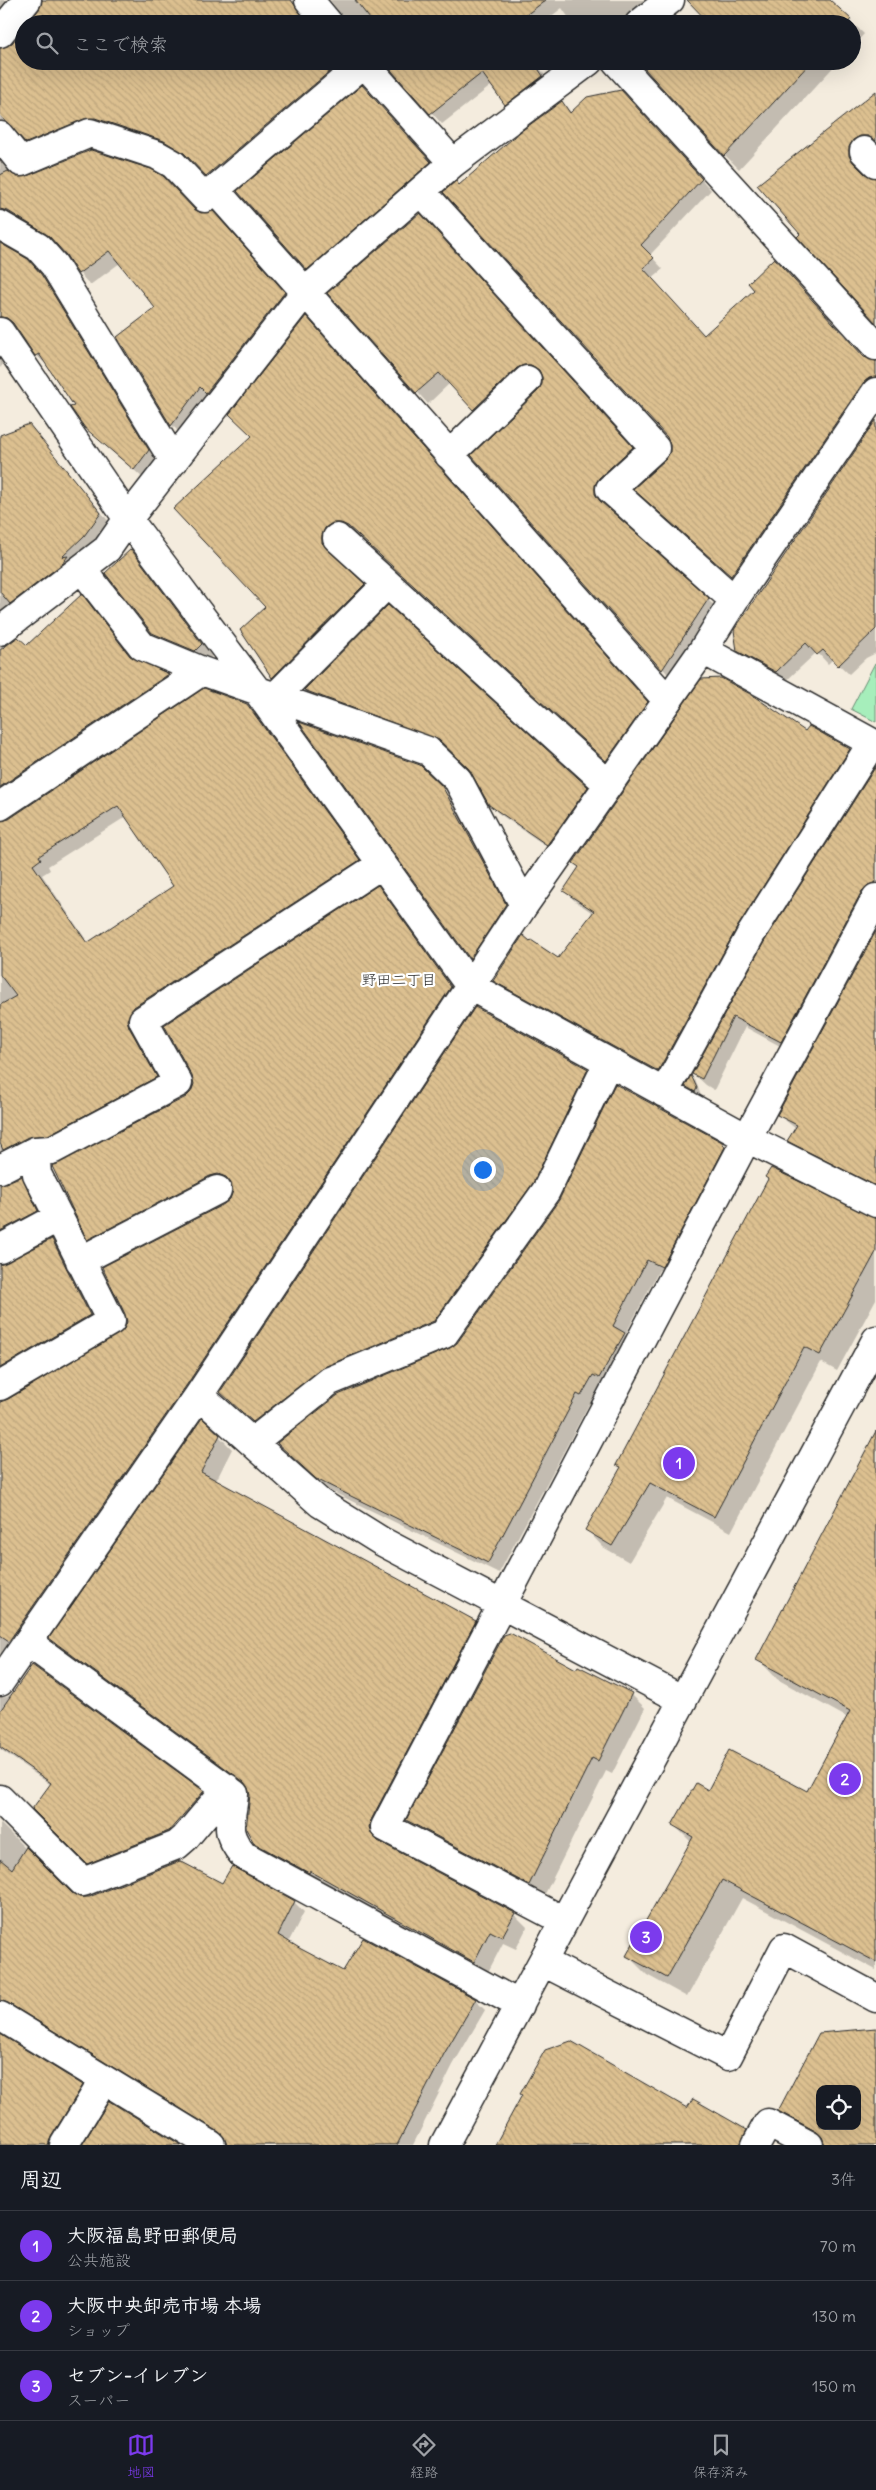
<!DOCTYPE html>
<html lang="ja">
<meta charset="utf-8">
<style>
body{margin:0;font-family:Delius,"Klee One",sans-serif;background:#242831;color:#f1f3f6}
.controls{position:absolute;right:15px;bottom:15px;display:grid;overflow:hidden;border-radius:10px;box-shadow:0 5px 20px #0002}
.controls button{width:45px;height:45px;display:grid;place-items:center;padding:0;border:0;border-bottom:1px solid #363941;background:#171b24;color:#f1f3f6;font:25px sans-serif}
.you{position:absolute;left:482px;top:1169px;width:18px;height:18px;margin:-12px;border:4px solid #fff;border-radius:50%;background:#1a73e8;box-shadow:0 0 0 8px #1a73e833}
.badge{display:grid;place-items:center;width:32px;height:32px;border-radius:50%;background:#7c3aed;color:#fff;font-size:16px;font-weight:700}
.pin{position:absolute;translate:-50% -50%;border:2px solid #fff;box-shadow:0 1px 5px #0006}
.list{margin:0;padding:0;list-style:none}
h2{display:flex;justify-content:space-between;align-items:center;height:65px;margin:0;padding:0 20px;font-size:21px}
h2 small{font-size:16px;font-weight:400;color:#9ea1a6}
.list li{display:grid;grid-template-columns:32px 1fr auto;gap:15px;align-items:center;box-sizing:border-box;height:70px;padding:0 20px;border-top:1px solid #363941}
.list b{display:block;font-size:19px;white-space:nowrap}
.list p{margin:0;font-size:16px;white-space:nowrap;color:#9ea1a6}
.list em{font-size:16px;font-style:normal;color:#9ea1a6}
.icon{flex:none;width:28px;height:28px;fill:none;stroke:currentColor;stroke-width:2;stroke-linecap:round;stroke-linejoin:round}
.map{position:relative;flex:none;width:876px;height:2145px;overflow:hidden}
.search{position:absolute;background:#171b24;box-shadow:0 5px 20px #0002;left:15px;right:15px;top:15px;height:55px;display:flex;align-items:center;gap:12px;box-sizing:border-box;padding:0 18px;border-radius:28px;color:#9ea1a6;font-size:19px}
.sheet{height:275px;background:#171b24}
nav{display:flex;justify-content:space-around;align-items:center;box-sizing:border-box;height:70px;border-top:1px solid #363941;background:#171b24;font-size:14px;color:#9ea1a6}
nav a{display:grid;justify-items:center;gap:2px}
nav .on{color:#7c3aed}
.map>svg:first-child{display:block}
.green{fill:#a6eebb;stroke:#688c73}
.shadow{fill:#0003;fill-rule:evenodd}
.building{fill:url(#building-back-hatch);stroke:#2b2b2b;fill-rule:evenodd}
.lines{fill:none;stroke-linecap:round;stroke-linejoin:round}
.minor-casing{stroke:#2b2b2b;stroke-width:31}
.minor{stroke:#fff;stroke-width:28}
.labels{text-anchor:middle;stroke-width:4.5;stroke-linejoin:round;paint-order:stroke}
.neighbourhood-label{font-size:15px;fill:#2b2b2b;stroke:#fff}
</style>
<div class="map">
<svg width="876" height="2145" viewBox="0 0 876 2145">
<defs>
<pattern id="building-back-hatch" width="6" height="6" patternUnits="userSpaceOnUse" patternTransform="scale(1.25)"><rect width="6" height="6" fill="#dcc090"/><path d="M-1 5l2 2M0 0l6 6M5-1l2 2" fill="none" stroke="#bda57c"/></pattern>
</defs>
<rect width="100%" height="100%" fill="#f4ecde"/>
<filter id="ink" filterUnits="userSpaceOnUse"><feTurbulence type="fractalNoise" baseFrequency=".02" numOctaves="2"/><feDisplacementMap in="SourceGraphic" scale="10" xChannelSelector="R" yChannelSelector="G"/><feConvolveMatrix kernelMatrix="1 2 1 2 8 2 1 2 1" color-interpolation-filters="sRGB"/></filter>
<g filter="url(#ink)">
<path class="green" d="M875,663H876V722L851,709Z"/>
<path class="shadow" d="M0,0H30L0,34Z
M43,0H310L305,16L311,24H29L40,11Z
M330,0H655L626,24H573L562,8L541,24H345L346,21Z
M717,0H828L864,34L852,47V24H692Z
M24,29V61H365L219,187L195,163L177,153L107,129L38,154L18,133L9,132L0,138V49H7Z
M385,61H535L550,83L514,110L492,85L442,124Z
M653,61H839L739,169L725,155Z
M876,92V145L858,158V166L868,177L876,179V321L799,237Z
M372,96L439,172L317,279L308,269Z
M561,103L572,113L632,103L711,190L650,255L663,269L652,278L704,336L784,269L866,359L876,362V390L742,585L645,499L671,453L672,445L668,437L460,187Z
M0,160L16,178L195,211L224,224L296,305L183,436L172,425L156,308L120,263L90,285L79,273L60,246L21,223L0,227Z
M431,225L643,459L605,497L606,506L719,610L673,680L473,455L539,392L543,384V375H535L485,420L450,383L428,404L329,293Z
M0,244L38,271L51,286L158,461L144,479L92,432L47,365L36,355L17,328L10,326L0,330Z
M317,330L658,714L618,772L361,538L354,534L344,535L333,547L334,556L375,597L285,688L273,677L242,630L266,607L254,436Z
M0,355L4,363L0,368Z
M876,422V653L866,658L849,674L833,659L828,664L817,652L786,681L748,660L738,650Z
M29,425L110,523L93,546L0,629V436Z
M131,551L142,561L212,656L207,661L164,644L153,632Z
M82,596L133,659L168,675L178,685L0,804V647L18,638L27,647Z
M305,690L587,788L595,795L555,852L498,813L490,805L470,769L448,747L313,698Z
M246,705L257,715L369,870L144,1017L166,1087L0,1168V823ZM127,816L175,886L89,944L42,875L50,870L48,866Z
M805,733L849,750L860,760L669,1081L505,991L494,980L530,943L559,959L594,914L575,901L565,891L580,868L574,863Z
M419,766L453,799L516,916L481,968L471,958Z
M876,768V900L793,1053L745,1027L714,1090L706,1085L694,1074Z
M378,887L388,897L460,997L0,1679V1403L8,1401L126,1329V1314L231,1199L234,1191L233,1185L229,1184L98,1249L88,1239L53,1166L186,1098Z
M876,934V1190L801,1152L789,1141L796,1129L779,1115Z
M587,1070L596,1079L541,1192L443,1330L263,1430L221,1392Z
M692,1078L696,1082L701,1096L687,1086Z
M722,1143L734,1155L673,1278L659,1270L625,1335L636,1345L593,1406L589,1404L499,1573L329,1490L290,1455L451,1350Z
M21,1177L31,1187L47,1221L0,1247V1186Z
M876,1218V1299L837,1371L821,1362L731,1532L667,1498L629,1562L603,1547L587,1530L622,1468L618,1465Z
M52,1240L62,1250L100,1325L0,1384V1266Z
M876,1434V1970L742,1898L687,1997L647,1975L628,1956L691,1842L674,1825L709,1791L807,1793L848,1718L777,1679L758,1659Z
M219,1436L232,1449L216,1481L475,1622L488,1635L384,1833L382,1842L383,1845L514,1914L527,1927L516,1949L503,1943L487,1974L268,1856L255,1842L250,1788L64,1651L51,1638Z
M32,1666L203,1792L213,1802L184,1837L98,1873L34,1809L51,1785L0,1749V1698L7,1697L14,1692Z
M577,1670L631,1694L645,1708L612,1774L606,1771L543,1898L422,1834L408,1820Z
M0,1823L71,1894L79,1898L222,1885L294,1902L304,1912L288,1943L344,1973L475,2000L485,2010L453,2065L413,2145H228L226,2139L19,2012L0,2014Z
M876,2029V2145H826L794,2125L779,2110ZM820,2089H857V2126H820Z
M0,2036L82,2086L92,2096L62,2145H0Z
M546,2051L688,2110L746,2131L760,2145H495Z"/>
<path class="building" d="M42,0H291L305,19L300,24H28L39,9Z
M355,0H546L514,24H374Z
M687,0H830L851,19L847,24H710Z
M24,29V61H342L206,176L184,153L164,141L95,118L84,119L26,143L0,115V48L12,43Z
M383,61H533L543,76L505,105L482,73L430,114Z
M651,61H812L724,156L644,68Z
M362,85L431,162L307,270L237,191Z
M621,90L702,179L641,245L654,258L643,268L704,335L754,290L748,283L774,258L864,357L876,361V377L869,378L863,383L731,576L633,489L666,459L670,452V445L667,437L443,192L456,181L459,185L520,132L562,101L570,113L587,97Z
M876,91V141L868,136H860L853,140L849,147V156L853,162L865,174L876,178V323L797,237L800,234L757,185Z
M91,150L151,169L163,176L194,209L201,213L213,211L285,292L206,393L200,387L171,426L117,337L155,308L109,251L78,274L66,255L49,236L8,211L0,209V175L8,171L17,177L27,176Z
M420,213L633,447L599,478L595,485V494L600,501L709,598L662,670L471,455L538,391L542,384V377L539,370L531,365H524L517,368L473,410L439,373L416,393L327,293Z
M0,243L28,259L41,274L149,450L134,470L85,428L70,407L74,406L39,354L35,356L13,323L7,318L0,317Z
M306,316L648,702L606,761L348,526L341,523H332L325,528L322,535V543L365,584L272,678L240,630L265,607L173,509L252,436L229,414Z
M876,420V629L838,666L823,650L817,655L806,643L776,672L737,651L734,630Z
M29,424L101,513L84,536L62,557L68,556L62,564L10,604L0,592V435Z
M131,549L202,644L195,651L152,633L105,573Z
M82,594L130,656L169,674L0,787V650L18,637L27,645Z
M388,605L588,787L547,845L489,805L469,769L439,740L304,690Z
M721,678L752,695L805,731L809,726L850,749L738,926L658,1071L493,981L523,935L530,941L531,940L558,958L594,911L563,891L579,867L573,863L701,679Z
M204,688L247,704L360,860L134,1007L127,1020L129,1027L157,1077L48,1135L28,1137L3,1150L0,1143V1005L16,996L0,975V821L9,819ZM118,806L173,886L87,943L33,865L41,859L39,856Z
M299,722L420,765L442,786L506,904L470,959Z
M876,766V882L868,885L862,891L781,1042L733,1017L702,1079L692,1074L764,942Z
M378,885L451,987L186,1386L9,1641L0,1635V1402L8,1399L124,1329L127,1322L125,1314L102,1267L224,1204L230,1199L233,1191L231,1183L226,1177L218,1174L210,1176L87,1240L52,1166L186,1097L191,1092L194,1084L192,1076L164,1025Z
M876,931V1186L787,1141L797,1125L777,1115Z
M475,1007L588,1069L533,1183L434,1321L324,1367L253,1422L220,1392Z
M691,1075L697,1088L695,1092L685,1086Z
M615,1084L722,1142L725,1147L662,1267L647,1260L613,1326L625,1333L599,1378L593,1375L581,1396L577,1394L488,1563L316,1479L277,1443L338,1395L450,1348L457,1343L559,1200Z
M771,1168L876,1218V1252L820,1355L804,1347L714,1517L650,1483L612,1546L585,1530L621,1467L616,1465L768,1179L765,1177Z
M22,1176L38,1211L0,1231V1185Z
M52,1239L90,1315L0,1368V1265Z
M202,1418L220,1435L201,1472L476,1621L371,1820L369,1827L372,1835L378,1841L515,1913L502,1937L490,1931L474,1962L310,1871L309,1873L254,1843L246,1829L250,1795L248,1788L244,1782L49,1638Z
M876,1431V1962L722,1880L667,1978L626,1956L693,1837L672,1825L696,1783L708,1790L729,1750L807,1791L850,1711L756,1660Z
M510,1633L576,1669L578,1666L632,1693L598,1761L592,1758L529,1885L406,1820L504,1635Z
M32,1665L204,1791L169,1831L87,1864L32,1809L51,1783L0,1747V1711Z
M26,1847L72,1893L80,1897H89L180,1861L222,1883L232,1866L295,1901L278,1935L301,1949L343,1971L363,1938L476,1999L444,2054L397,2145H227L224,2137L219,2132L8,2003L0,2000V1859L12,1869Z
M876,2028V2145H825L822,2137L817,2132L778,2111L819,2033ZM820,2089H857V2126H820Z
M0,2034L83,2085L51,2137L48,2145H0Z
M571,2041L687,2108L693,2099L747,2130L740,2145H495L522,2095L520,2094L545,2050Z
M109,2101L181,2145H82Z"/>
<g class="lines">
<g class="minor-casing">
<path id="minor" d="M309,0L329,24
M639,24L670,0
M0,33L27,0
M362,61L453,163
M616,61L876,346
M0,136L21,162L90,133L157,155L173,164L205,198L364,63
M864,151L876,163
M215,190L667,700
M421,191L655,448L610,489L734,600
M0,225L38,247L54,265L174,461
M0,332L128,519L258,692L470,986L747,1138L876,1203
M449,455L527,380
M337,538L608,784
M82,569L142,646L202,671L428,751L458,780L524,905
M0,631L107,549L128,519L305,292L453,163L589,61
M703,650L876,745
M274,698L387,584
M0,806L202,671
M664,1093L751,934L872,743
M0,1169L35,1151L52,1150L178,1083L143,1020L382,864
M0,1249L59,1217
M80,1261L217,1190
M0,1386L111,1321L37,1174L35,1151
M199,1395L320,1503L381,1541L683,1700
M253,1442L330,1381L444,1334L546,1191L608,1063
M29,1643L234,1794C232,1823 222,1829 243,1855L520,2005
M0,1682L199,1395L524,905L703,650L734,600L876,392
M0,1799L83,1882L177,1845L185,1838L227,1788
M564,1921L385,1827L747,1138L876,898
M543,1962L728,2056L784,1948L876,1998
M0,2016L211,2145
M64,2145L104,2080
M444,2145L876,1340
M756,2145L768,2123L809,2145"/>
</g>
<use href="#minor" class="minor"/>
</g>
</g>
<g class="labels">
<g class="neighbourhood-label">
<text x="399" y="985">野田二丁目</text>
</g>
</g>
</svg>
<div class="controls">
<button><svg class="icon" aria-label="locate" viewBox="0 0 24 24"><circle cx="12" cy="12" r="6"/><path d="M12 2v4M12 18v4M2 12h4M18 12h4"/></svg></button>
</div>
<div class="you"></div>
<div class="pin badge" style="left:679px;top:1463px">1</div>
<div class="pin badge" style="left:845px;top:1779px">2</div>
<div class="pin badge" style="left:646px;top:1937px">3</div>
<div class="search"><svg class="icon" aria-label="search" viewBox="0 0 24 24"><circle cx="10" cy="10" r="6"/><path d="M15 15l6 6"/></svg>ここで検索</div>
</div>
<section class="sheet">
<h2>周辺<small>3件</small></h2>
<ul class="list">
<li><span class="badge">1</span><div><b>大阪福島野田郵便局</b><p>公共施設</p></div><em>70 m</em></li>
<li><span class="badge">2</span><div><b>大阪中央卸売市場 本場</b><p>ショップ</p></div><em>130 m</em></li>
<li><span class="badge">3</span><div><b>セブン-イレブン</b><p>スーパー</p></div><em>150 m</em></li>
</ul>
</section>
<nav>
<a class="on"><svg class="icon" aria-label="map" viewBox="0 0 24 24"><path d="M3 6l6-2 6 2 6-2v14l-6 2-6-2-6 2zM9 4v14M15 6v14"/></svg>地図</a>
<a><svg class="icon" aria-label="directions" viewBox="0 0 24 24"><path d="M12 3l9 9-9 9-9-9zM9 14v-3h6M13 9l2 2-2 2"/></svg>経路</a>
<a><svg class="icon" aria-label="saved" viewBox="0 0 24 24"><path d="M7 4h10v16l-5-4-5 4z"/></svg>保存済み</a>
</nav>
